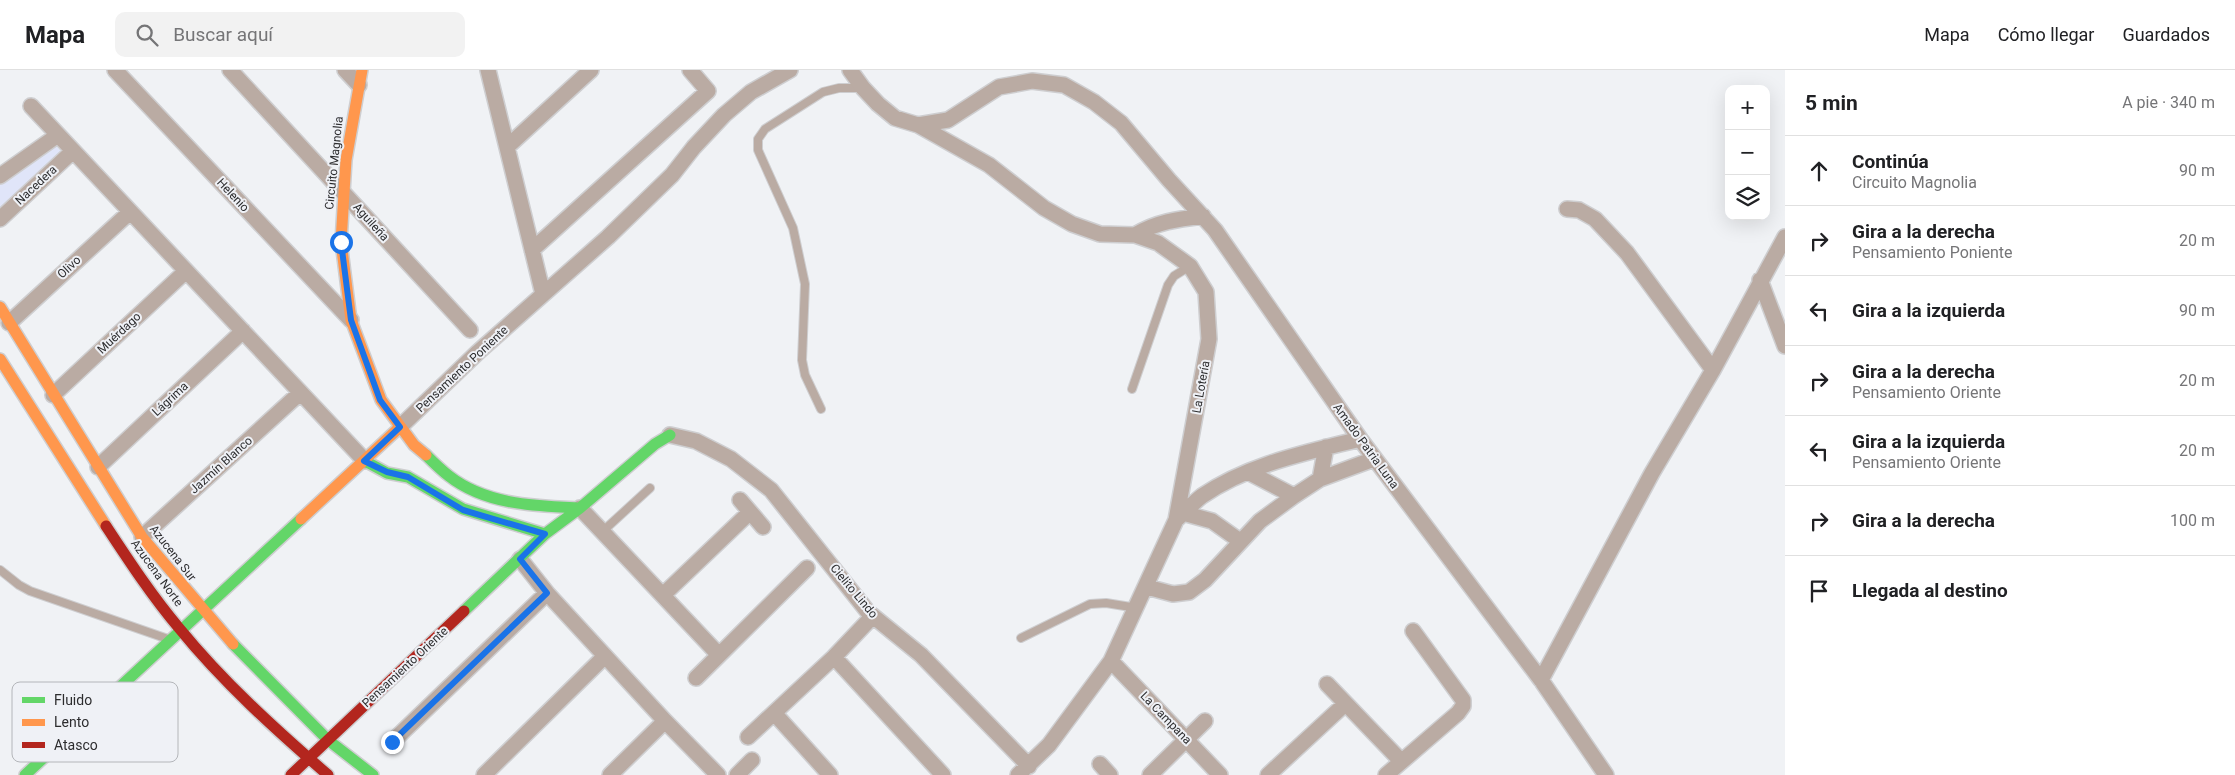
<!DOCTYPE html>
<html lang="es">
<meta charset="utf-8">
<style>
body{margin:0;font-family:Roboto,sans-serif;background:#f2f2f2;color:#202124}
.controls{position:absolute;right:15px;top:15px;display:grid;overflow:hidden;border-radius:10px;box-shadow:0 5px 20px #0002}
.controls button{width:45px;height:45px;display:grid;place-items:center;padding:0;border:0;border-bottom:1px solid #e0e0e0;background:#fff;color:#202124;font:25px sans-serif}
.stop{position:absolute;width:15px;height:15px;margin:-11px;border:4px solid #1a73e8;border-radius:50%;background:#fff}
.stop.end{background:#1a73e8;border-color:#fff;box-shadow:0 1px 5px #0008}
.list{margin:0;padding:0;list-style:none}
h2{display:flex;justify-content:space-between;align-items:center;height:65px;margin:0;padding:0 20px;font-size:21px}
h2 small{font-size:16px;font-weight:400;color:#757577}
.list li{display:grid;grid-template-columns:32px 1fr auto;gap:15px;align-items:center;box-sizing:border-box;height:70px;padding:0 20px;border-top:1px solid #e0e0e0}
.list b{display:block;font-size:19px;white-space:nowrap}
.list p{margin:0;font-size:16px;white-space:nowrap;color:#757577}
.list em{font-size:16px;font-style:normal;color:#757577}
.icon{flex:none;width:28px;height:28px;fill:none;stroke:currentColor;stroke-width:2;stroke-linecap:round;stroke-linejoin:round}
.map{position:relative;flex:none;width:1785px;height:705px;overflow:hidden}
header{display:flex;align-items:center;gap:30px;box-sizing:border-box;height:70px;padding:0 25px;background:#fff;border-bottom:1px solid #e0e0e0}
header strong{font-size:24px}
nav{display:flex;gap:28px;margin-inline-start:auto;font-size:18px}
.search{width:350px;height:45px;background:#f2f2f2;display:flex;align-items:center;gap:12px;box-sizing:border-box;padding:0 18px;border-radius:10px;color:#757577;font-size:19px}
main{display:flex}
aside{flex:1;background:#fff}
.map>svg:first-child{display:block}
.green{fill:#e0e5f9}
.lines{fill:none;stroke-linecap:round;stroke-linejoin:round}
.lane-casing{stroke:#ceced0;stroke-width:10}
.street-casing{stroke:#ceced0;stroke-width:18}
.fast-casing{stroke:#ceced0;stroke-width:14}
.slow-casing{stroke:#ceced0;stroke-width:14}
.jam-casing{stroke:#ceced0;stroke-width:14}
.lane{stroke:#baaba3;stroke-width:8}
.street{stroke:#baaba3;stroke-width:15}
.fast{stroke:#63d668;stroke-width:11}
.slow{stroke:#ff974d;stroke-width:11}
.jam{stroke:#b3261e;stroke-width:11}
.route{stroke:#1a73e8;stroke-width:6}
.labels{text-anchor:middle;stroke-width:4;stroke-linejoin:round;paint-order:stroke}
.street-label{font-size:12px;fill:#2c2c2e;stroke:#eff1f6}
.key{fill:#eff1f6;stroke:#b4b6ba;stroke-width:1}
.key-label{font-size:14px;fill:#2c2c2e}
</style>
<header>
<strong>Mapa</strong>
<div class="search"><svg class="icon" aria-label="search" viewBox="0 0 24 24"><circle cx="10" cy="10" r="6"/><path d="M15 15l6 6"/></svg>Buscar aquí</div>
<nav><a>Mapa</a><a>Cómo llegar</a><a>Guardados</a></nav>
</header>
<main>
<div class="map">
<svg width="1785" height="705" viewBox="0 0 1785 705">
<rect width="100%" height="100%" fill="#f0f2f5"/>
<path class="green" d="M55,75L63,83L0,142V115Z"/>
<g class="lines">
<g class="lane-casing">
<path id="lane" d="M1132,319L1168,215L1174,206L1190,196
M821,339L805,305L802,290L805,214L793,158L758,80V69L765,59L823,22L839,18H863
M603,461L650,418
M0,500L19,515L30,521L168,569
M1021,568L1090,534L1106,533L1137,538"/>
</g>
<g class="street-casing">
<path id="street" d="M115,0L351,250
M230,0L470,260
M345,0L359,15
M488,0L543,224
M850,0L863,18L878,34L895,48L918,55L948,50L999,17L1032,11L1064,15L1094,32L1121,53L1169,110L1215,160L1360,369L1541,610L1606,705
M31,36L365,391
M918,55L989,95L1044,138L1072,154L1100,164L1135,165L1158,173L1190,196L1206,222L1209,269L1176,450L1111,591L1049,675L1018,705
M507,77L591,0
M0,106L58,65
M1567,139L1579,140L1595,149L1627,183L1713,300
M0,149L73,81
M1135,165C1156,152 1178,149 1203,146
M532,180L708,21L690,0
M1760,210L1785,276
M9,253L130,142
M53,325L186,201
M400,357L478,282L608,167L672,105L694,77L724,45L751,22L790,0
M670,365L696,371L731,389L771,420L868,542L921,585L1029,696
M98,397L243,261
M1248,402L1294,426
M1320,409L1326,377
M740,430L763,457
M580,438L719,585
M1183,443L1212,451L1240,471
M1176,450C1185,442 1193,433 1202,426C1249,394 1305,383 1360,369
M142,467L300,323
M520,489L547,523L665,651L718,705
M1147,517L1173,524L1189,522L1205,510L1260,451L1294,426L1320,409L1374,389
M663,525L750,442
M834,587L943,705
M1111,591L1220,705
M696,608L807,498
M1541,610L1652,403L1713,300L1785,167
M1327,614L1401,691
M775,644L830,705
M748,667L834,587L872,547
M392,672L547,523
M1100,694L1110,705
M484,705L605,586
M610,705L665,651
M737,705L752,690
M1150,705L1205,651
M1268,705L1345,634
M1386,705L1458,643L1463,636V630L1413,561"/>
</g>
<g class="fast-casing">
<path id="fast" d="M426,385C433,392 441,400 449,406C486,435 536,436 580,438
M365,391L387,403L408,407L463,439L545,464
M464,541L545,464L580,438L655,374L670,365
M233,574L328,670L373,705
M25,705L301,449"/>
</g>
<g class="slow-casing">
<path id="slow" d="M362,0L346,90L341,172L351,250L381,330L414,375L426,385
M0,237L142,467L233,574
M0,289L106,456
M301,449L400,357"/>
</g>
<g class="jam-casing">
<path id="jam" d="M106,456C129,491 152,526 179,558C223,612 275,659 328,705
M291,705L464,541"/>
</g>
<use href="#lane" class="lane"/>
<use href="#street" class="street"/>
<use href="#fast" class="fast"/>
<use href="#slow" class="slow"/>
<use href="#jam" class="jam"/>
</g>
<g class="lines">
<path class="route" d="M341,172L351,250L380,330L400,357L364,391L387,402L408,407L463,440L545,464L520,489L547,523L392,672"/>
</g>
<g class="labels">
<g class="street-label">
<text transform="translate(334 93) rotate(-84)" y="4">Circuito Magnolia</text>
<text transform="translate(36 115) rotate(-43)" y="4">Nacedera</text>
<text transform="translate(233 125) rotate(47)" y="4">Helenio</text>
<text transform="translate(371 152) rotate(48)" y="4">Aguileña</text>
<text transform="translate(69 197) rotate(-43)" y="4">Olivo</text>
<text transform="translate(119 263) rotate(-43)" y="4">Muérdago</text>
<text transform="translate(462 299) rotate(-43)" y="4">Pensamiento Poniente</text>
<text transform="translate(1201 317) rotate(-80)" y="4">La Lotería</text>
<text transform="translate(170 329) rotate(-43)" y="4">Lágrima</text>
<text transform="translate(1366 376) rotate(54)" y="4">Amado Patria Luna</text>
<text transform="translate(221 395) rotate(-42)" y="4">Jazmín Blanco</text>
<text transform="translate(173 483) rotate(52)" y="4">Azucena Sur</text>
<text transform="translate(157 503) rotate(54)" y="4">Azucena Norte</text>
<text transform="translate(854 521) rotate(50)" y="4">Cielito Lindo</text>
<text transform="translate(405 597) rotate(-43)" y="4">Pensamiento Oriente</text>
<text transform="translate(1166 648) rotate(46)" y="4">La Campana</text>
</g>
</g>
<rect x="12" y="612" width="166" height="80" rx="8" class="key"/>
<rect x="22" y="627" width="23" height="6" fill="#63d668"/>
<rect x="22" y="649" width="23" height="7" fill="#ff974d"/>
<rect x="22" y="672" width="23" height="6" fill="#b3261e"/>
<g class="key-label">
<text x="54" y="635">Fluido</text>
<text x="54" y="657">Lento</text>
<text x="54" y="680">Atasco</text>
</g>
</svg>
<div class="controls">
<button>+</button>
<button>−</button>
<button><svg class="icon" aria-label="layers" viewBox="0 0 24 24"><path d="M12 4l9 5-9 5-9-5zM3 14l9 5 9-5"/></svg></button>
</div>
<div class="stop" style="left:341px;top:172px"></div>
<div class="stop end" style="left:392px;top:672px"></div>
</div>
<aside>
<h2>5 min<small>A pie · 340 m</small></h2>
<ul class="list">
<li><svg class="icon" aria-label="ahead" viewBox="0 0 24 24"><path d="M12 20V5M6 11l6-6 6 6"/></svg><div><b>Continúa</b><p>Circuito Magnolia</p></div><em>90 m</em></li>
<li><svg class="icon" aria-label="right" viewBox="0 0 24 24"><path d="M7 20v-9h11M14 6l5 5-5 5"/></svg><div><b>Gira a la derecha</b><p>Pensamiento Poniente</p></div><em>20 m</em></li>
<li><svg class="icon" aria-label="left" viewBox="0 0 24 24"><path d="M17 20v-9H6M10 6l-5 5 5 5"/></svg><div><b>Gira a la izquierda</b></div><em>90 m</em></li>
<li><svg class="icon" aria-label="right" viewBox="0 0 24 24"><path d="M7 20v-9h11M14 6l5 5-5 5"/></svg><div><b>Gira a la derecha</b><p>Pensamiento Oriente</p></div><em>20 m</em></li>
<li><svg class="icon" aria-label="left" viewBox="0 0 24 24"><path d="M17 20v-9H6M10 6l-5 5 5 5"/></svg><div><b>Gira a la izquierda</b><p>Pensamiento Oriente</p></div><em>20 m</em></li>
<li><svg class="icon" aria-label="right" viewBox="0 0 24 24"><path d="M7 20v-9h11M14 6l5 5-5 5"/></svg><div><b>Gira a la derecha</b></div><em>100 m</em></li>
<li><svg class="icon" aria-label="arrive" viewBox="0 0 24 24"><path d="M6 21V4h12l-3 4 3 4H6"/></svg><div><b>Llegada al destino</b></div></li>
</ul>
</aside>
</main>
